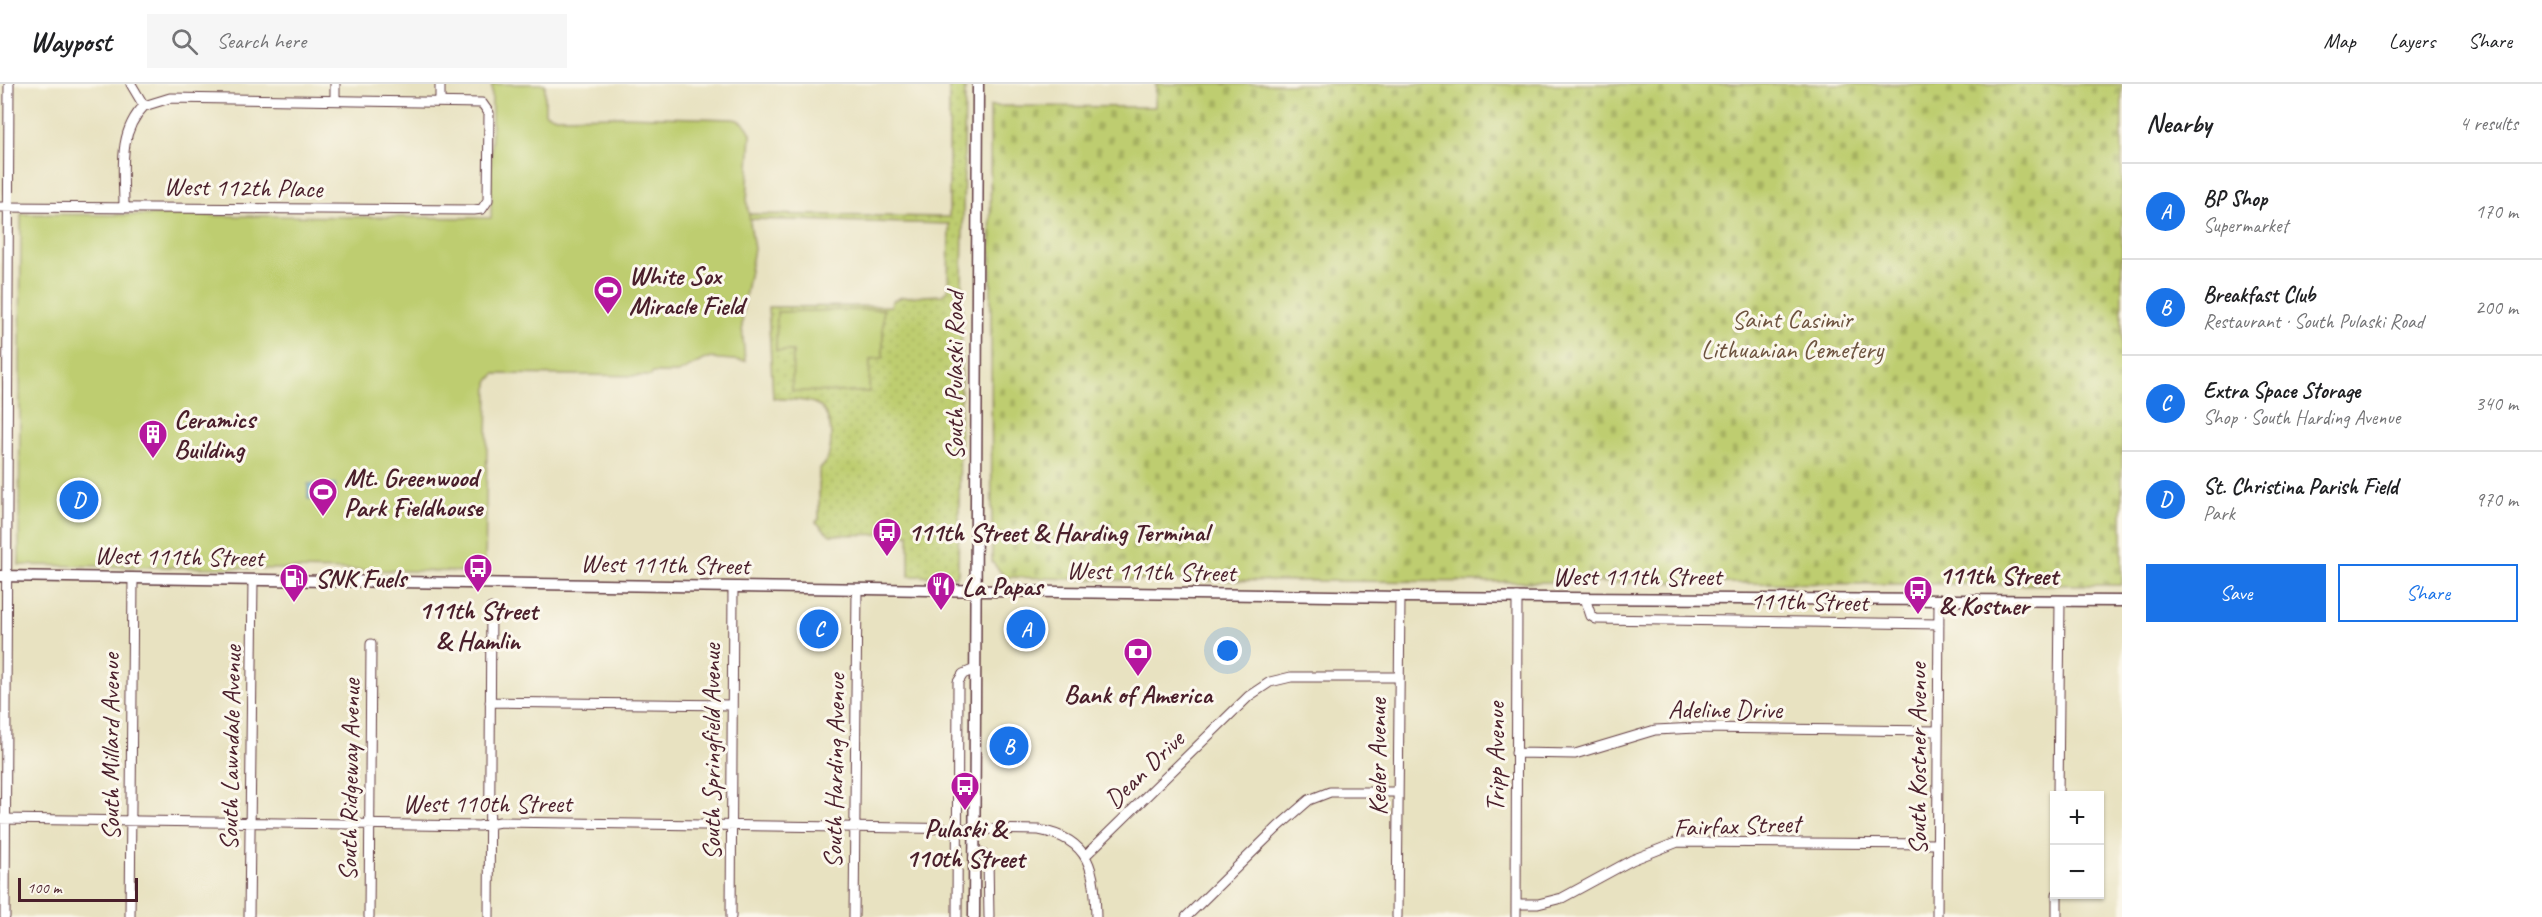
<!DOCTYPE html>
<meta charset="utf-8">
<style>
body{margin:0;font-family:Caveat,sans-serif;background:#f6f6f6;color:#202124}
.controls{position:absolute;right:18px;bottom:18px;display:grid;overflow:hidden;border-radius:0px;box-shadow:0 2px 4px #0004}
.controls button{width:54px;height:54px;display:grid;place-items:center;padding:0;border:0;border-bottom:2px solid #e0e0e0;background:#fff;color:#202124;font:30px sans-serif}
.scale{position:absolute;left:18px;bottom:15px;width:120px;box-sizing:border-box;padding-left:6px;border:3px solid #4a1f2b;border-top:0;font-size:16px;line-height:21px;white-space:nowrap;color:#4a1f2b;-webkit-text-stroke:4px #fbf7ec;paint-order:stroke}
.you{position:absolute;left:1228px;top:567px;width:21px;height:21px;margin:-15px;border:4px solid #fff;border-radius:50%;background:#1a73e8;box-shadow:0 0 0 9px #1a73e833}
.badge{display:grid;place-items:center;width:39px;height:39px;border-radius:50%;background:#1a73e8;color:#fff;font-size:20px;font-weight:700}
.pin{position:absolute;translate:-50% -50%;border:3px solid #fff;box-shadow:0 2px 6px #0006}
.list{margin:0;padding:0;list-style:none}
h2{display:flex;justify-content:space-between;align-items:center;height:78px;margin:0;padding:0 24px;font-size:26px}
h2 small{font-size:20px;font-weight:400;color:#757577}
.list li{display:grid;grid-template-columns:39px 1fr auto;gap:18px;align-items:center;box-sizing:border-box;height:96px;padding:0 24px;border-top:2px solid #e0e0e0}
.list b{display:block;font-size:22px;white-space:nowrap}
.list p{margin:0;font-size:20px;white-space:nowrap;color:#757577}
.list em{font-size:20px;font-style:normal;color:#757577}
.actions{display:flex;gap:12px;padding:18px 24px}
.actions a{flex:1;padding:14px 0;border:2px solid #1a73e8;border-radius:0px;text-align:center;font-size:21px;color:#1a73e8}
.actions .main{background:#1a73e8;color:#fff}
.icon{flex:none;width:33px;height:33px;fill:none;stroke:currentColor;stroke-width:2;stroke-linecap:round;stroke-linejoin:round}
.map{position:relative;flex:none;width:2122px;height:833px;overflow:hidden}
header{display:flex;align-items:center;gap:36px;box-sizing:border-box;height:84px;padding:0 30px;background:#fff;border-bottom:2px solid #e0e0e0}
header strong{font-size:28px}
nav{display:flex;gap:33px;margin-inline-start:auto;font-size:21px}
.search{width:420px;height:54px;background:#f6f6f6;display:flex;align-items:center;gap:15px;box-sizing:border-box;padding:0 21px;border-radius:0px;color:#757577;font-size:22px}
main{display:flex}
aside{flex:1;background:#fff}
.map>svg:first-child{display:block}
.grass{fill:url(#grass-dots);stroke:#84764d;stroke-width:1.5}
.cemetery{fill:url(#cemetery-stones);stroke:#84764d;stroke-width:1.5}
.park{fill:#becd6f;stroke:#84764d;stroke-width:1.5}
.water{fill:#5fb7dc;stroke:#546b84;stroke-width:1.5}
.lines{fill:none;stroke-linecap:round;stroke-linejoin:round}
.minor-casing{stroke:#623c42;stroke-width:11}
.major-casing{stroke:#623c42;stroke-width:13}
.minor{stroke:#fff;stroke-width:9}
.major{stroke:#fff;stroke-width:10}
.labels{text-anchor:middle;stroke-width:6;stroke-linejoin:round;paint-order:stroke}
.street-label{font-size:26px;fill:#4a1f2b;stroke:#fbf7ec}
.poi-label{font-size:26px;font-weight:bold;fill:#4a1f2b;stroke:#fbf7ec;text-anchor:start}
.park-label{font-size:26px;fill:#6d533f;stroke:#fbf7ec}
</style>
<header>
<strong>Waypost</strong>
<div class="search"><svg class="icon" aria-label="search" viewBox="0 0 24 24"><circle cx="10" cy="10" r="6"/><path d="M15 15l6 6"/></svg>Search here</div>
<nav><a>Map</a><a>Layers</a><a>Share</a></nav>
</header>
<main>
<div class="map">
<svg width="2122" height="833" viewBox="0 0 2122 833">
<defs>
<pattern id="grass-dots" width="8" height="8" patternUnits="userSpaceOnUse" patternTransform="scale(1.5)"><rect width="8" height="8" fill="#becd6f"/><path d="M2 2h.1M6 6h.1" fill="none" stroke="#a5b060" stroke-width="1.8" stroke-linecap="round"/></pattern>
<pattern id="cemetery-stones" width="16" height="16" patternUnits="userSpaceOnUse" patternTransform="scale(1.5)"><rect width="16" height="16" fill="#becd6f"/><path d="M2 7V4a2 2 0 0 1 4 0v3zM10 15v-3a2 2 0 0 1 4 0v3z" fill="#a5b060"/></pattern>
</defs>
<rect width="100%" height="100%" fill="#fbf7ec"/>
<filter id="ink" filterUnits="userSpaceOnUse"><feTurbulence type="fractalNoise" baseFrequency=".0167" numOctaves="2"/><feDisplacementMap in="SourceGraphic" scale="12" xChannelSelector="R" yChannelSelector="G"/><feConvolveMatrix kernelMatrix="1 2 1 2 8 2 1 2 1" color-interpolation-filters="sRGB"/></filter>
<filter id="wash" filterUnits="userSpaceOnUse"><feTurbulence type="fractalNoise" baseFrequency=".008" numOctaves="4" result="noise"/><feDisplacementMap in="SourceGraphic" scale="24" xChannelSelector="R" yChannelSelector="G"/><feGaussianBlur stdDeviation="1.35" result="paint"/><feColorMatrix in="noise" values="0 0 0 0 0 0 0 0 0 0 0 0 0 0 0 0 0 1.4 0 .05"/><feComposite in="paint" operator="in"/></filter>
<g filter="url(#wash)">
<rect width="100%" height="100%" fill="#e8e2c1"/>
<path class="grass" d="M949,0H965L958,489L956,493L909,492V450L830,451L816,438L819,435V385C836,375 835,329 816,320C804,315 786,316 773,314L768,223L891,222L892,217L902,213L942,211L948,206L949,140L749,135V130L949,133Z"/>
<path class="cemetery" d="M1156,0H2122V501L1116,496L1005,493L992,478L990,22L1155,23Z"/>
<path class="park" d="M492,0H545V29L556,33L622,32L732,35C743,36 747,41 751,50L747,118L754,165L743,224L742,242L745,277L707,274L678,289H652L651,292L495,290L488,298L485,488L19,481L21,130L491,134Z
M883,225V274L870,275L869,308L792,307L793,267H776L777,228Z"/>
<path class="water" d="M308,400H335L336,415H308Z"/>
</g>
<g filter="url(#ink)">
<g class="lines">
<g class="minor-casing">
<path id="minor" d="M335,15V0
M440,17V0
M0,123L474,126L482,125L488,116L489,29L482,19L170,14L144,22
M124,123C124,87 117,49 144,22L131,0
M1585,514L1591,532L1596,535L1939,540
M490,618L732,621
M1516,669L1575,670L1655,646L1697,644L1938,647
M2058,712L2060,517
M0,735L479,742L500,738L1039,746C1091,755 1095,787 1096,833
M974,767L985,771L988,776L989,833
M1086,771L1249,612L1270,598L1291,593H1399
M1516,820H1538L1562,814L1632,776L1678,758L1937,760
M5,833L9,0
M130,833L133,494
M249,833L253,496
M369,833L371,560
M489,833L491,524
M731,833L733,503
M854,833L857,505
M957,833L958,598L963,590L975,585
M1186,833L1278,743L1309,716L1330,708H1398
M1397,833L1400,513
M1516,833L1517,513
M1937,833L1939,517
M2057,833V810"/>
</g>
<g class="major-casing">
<path id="major" d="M0,492L1400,513L2122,517
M974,833L978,0"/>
</g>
<use href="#minor" class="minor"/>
<use href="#major" class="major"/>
</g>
</g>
<defs>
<g id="stadium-pin" transform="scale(1.5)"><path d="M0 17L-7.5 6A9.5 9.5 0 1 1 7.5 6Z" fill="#b5179e" stroke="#fbf7ec"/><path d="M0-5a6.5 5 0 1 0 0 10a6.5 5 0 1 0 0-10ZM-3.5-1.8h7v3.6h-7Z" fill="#fff"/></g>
<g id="building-pin" transform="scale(1.5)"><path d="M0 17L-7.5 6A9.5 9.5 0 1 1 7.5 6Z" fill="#b5179e" stroke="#fbf7ec"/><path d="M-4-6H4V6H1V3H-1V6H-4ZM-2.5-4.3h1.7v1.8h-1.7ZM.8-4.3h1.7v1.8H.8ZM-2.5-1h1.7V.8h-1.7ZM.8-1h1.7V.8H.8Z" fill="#fff"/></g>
<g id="bus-pin" transform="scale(1.5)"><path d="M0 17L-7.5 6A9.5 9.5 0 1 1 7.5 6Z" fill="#b5179e" stroke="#fbf7ec"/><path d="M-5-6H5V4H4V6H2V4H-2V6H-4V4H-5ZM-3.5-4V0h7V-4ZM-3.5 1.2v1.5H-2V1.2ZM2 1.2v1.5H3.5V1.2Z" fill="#fff"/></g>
<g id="fuel-pin" transform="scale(1.5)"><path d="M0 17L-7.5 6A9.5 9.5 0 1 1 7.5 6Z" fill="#b5179e" stroke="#fbf7ec"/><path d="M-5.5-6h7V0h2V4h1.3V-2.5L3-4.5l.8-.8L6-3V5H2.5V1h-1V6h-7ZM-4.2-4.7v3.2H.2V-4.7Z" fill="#fff"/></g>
<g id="restaurant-pin" transform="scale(1.5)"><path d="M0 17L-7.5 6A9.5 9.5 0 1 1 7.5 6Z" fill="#b5179e" stroke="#fbf7ec"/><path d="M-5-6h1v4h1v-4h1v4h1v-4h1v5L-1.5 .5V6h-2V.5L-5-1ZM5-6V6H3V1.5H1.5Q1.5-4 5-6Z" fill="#fff"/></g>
<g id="bank-pin" transform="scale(1.5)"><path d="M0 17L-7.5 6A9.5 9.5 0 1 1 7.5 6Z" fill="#b5179e" stroke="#fbf7ec"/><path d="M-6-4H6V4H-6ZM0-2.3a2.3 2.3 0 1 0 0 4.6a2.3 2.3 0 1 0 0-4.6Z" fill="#fff"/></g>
</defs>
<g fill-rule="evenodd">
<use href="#stadium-pin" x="608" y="206"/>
<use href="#building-pin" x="153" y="350"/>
<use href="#stadium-pin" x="323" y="408"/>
<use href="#bus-pin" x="887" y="448"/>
<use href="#bus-pin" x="478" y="484"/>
<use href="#fuel-pin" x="294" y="494"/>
<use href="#restaurant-pin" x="941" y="502"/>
<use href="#bus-pin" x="1918" y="506"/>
<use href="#bank-pin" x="1138" y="568"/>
<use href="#bus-pin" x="965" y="702"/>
</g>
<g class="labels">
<g class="street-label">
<text transform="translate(243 103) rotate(1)" y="9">West 112th Place</text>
<text transform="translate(954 292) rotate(-90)" y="9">South Pulaski Road</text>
<text transform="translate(179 472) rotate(1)" y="9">West 111th Street</text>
<text transform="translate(665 480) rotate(1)" y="9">West 111th Street</text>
<text transform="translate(1151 487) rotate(1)" y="9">West 111th Street</text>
<text x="1637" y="501">West 111th Street</text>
<text transform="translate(1809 517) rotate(1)" y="9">111th Street</text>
<text x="1725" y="634">Adeline Drive</text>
<text transform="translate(110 663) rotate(-90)" y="9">South Millard Avenue</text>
<text transform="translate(230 664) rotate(-89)" y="9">South Lawndale Avenue</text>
<text transform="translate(711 668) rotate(-90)" y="9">South Springfield Avenue</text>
<text transform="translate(1377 673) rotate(-90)" y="9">Keeler Avenue</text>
<text transform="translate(1495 673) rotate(-90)" y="9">Tripp Avenue</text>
<text transform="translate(1917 675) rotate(-90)" y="9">South Kostner Avenue</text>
<text transform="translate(1144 685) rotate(-44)" y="9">Dean Drive</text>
<text transform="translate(834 687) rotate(-89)" y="9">South Harding Avenue</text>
<text transform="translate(349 696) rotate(-89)" y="9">South Ridgeway Avenue</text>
<text x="487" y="728">West 110th Street</text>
<text transform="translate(1737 741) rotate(-2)" y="9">Fairfax Street</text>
</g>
<g class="poi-label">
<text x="629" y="200">White Sox<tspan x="629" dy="30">Miracle Field</tspan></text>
<text x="174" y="344">Ceramics<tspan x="174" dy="30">Building</tspan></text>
<text x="344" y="402">Mt. Greenwood<tspan x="344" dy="30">Park Fieldhouse</tspan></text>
<text x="908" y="457">111th Street &amp; Harding Terminal</text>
<text x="1939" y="500">111th Street<tspan x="1939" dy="30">&amp; Kostner</tspan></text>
<text x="315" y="503">SNK Fuels</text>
<text x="962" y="511">La Papas</text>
<text x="478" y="535" text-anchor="middle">111th Street<tspan x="478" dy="30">&amp; Hamlin</tspan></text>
<text x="1138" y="619" text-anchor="middle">Bank of America</text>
<text x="965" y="753" text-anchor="middle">Pulaski &amp;<tspan x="965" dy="30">110th Street</tspan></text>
</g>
<g class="park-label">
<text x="1792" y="244">Saint Casimir<tspan x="1792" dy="30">Lithuanian Cemetery</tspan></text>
</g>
</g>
</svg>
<div class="controls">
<button>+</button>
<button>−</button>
</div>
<div class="scale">100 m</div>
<div class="you"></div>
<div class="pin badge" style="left:1026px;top:545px">A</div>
<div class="pin badge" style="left:1009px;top:662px">B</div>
<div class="pin badge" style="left:819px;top:545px">C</div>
<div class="pin badge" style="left:79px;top:416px">D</div>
</div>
<aside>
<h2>Nearby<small>4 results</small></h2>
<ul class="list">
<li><span class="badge">A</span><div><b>BP Shop</b><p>Supermarket</p></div><em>170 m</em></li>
<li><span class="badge">B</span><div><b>Breakfast Club</b><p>Restaurant · South Pulaski Road</p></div><em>200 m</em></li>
<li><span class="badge">C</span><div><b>Extra Space Storage</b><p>Shop · South Harding Avenue</p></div><em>340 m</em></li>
<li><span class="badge">D</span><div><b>St. Christina Parish Field</b><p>Park</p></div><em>970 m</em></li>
</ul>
<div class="actions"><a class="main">Save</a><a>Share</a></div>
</aside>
</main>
